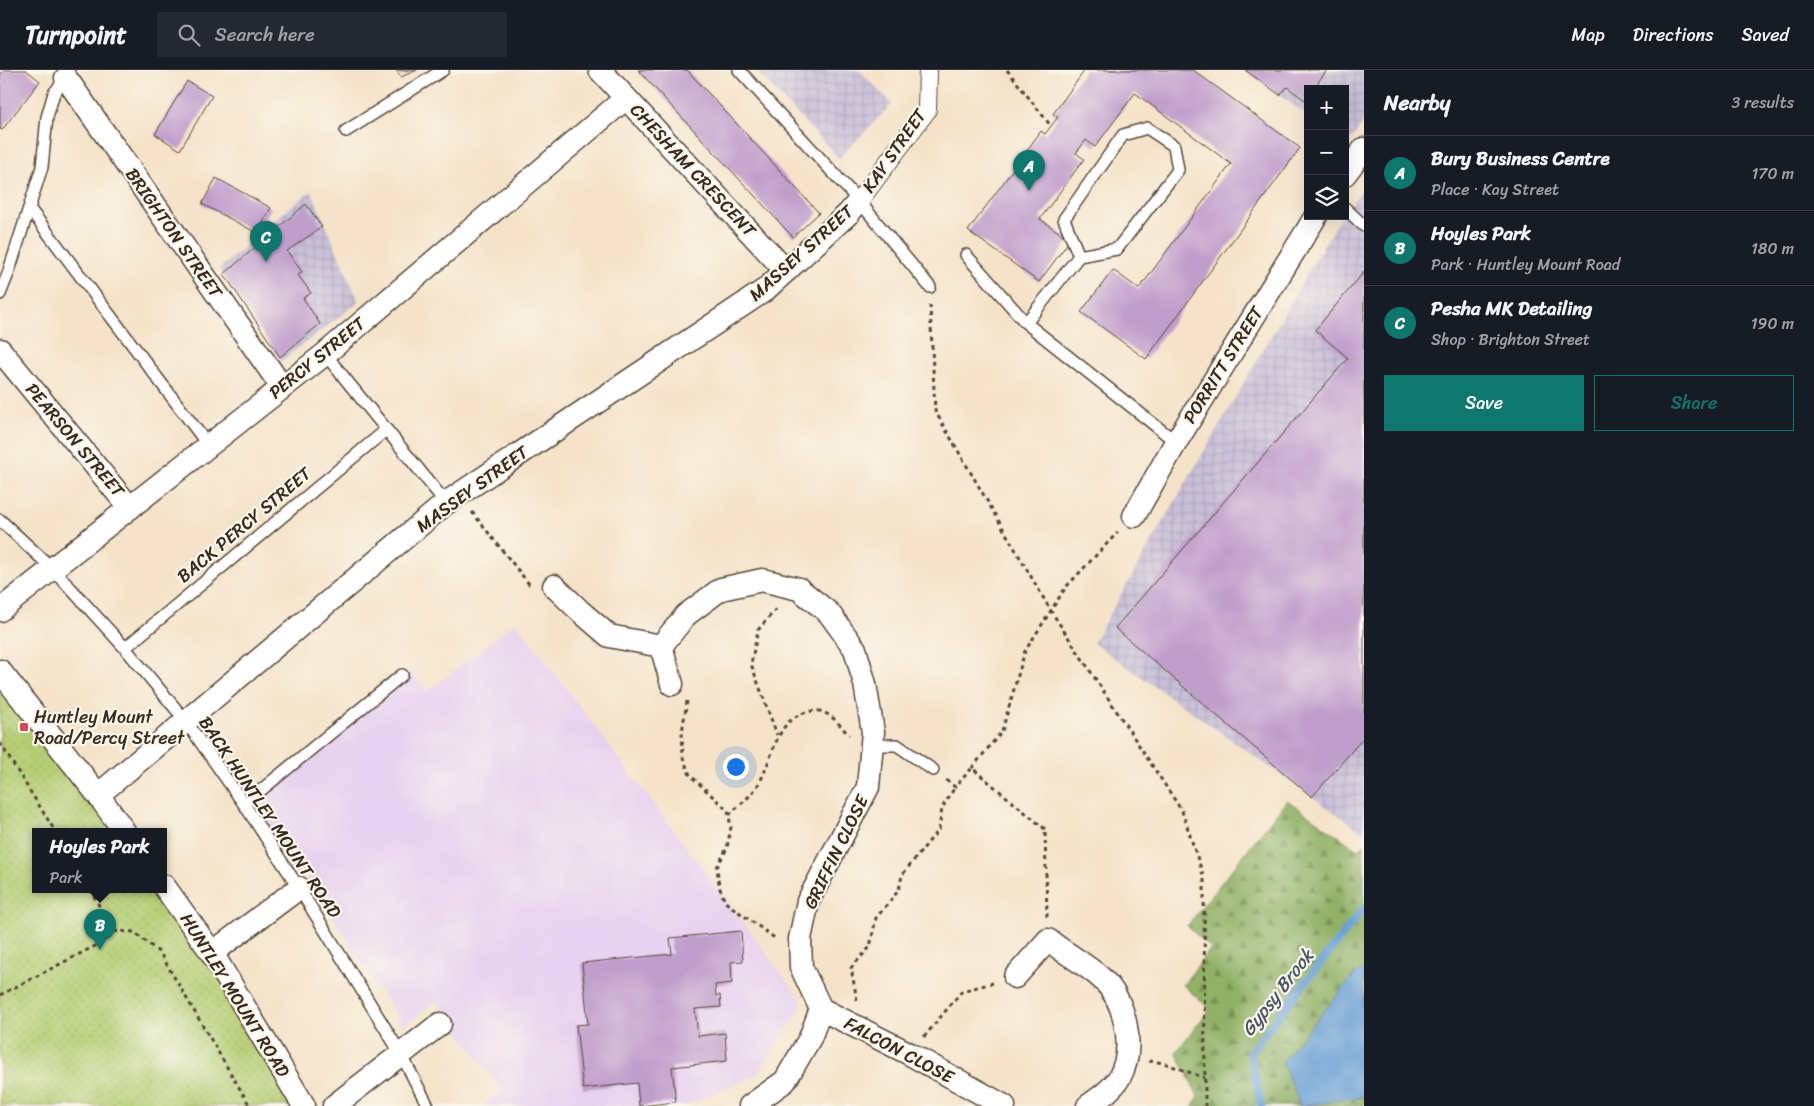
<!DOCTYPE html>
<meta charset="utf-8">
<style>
body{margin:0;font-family:Sriracha,sans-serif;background:#242831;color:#f1f3f6}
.controls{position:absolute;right:15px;top:15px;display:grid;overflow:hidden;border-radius:0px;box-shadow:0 5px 20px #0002}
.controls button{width:45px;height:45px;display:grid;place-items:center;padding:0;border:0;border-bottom:1px solid #363941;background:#171b24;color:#f1f3f6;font:25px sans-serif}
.you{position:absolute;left:735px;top:696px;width:18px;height:18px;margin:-12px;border:4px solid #fff;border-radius:50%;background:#1a73e8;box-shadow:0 0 0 8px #1a73e833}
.badge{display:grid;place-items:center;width:32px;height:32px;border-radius:50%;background:#0f766e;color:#fff;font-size:16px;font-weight:700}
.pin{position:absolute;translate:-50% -41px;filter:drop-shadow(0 1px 2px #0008)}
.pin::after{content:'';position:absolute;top:26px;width:18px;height:15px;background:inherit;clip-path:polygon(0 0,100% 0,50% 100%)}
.popup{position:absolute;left:32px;top:758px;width:135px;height:65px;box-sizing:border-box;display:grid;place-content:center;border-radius:0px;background:#171b24;filter:drop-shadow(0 1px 4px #0005);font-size:16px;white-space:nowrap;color:#9ea1a6}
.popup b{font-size:19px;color:#f1f3f6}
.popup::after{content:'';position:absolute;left:50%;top:100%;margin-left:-10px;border:10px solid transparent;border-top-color:#171b24}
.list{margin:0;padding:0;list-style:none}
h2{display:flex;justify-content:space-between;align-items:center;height:65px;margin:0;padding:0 20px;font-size:21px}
h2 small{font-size:16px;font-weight:400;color:#9ea1a6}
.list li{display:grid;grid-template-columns:32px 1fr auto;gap:15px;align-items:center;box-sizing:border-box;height:75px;padding:0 20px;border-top:1px solid #363941}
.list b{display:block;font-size:19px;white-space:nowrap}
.list p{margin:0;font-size:16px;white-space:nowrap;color:#9ea1a6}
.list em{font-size:16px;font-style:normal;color:#9ea1a6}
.actions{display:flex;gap:10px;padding:15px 20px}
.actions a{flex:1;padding:11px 0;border:1px solid #0f766e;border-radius:0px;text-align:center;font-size:18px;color:#0f766e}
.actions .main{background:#0f766e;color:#fff}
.icon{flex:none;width:28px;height:28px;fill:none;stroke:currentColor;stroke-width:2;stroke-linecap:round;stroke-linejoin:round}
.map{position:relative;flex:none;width:1364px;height:1036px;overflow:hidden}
header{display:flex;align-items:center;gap:30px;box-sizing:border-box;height:70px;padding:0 25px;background:#171b24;border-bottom:1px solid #363941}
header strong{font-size:24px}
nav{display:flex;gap:28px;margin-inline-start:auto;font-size:18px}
.search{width:350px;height:45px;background:#242831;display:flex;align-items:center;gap:12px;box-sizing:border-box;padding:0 18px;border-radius:0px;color:#9ea1a6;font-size:19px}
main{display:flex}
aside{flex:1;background:#171b24}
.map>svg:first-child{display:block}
.built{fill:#e7d2ef}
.industrial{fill:url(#industrial-grid)}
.forest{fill:url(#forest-firs);stroke:#666e42}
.park{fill:url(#park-dots);stroke:#787c49}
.water{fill:#669ed4;stroke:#506479}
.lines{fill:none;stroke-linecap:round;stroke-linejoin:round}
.stream{stroke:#669ed4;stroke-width:8}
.building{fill:#c09ecc}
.service-casing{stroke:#574638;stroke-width:14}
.pedestrian-casing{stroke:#574638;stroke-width:20}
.minor-casing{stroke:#574638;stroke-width:25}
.path{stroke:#574638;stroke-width:3;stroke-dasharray:4 4;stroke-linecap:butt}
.service{stroke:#fff;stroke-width:11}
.pedestrian{stroke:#fff;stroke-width:18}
.minor{stroke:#fff;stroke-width:22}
.poi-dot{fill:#d1495b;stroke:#fbf7ec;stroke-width:2}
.labels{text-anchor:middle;stroke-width:4.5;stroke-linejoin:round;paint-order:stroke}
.street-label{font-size:18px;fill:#3b2a1e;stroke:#fbf7ec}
.poi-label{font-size:18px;fill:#3b2a1e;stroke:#fbf7ec;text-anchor:start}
.water-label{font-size:19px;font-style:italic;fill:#4c5867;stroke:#fbf7ec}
</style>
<header>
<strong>Turnpoint</strong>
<div class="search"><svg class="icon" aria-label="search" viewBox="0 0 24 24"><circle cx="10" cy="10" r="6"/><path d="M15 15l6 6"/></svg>Search here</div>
<nav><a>Map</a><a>Directions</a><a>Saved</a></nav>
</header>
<main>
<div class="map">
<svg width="1364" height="1036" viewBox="0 0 1364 1036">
<defs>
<pattern id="industrial-grid" width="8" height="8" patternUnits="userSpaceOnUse" patternTransform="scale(1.25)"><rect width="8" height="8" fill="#c8bfd8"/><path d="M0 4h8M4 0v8" fill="none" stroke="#ada4b9"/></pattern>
<pattern id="forest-firs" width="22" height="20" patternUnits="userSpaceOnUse" patternTransform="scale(1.25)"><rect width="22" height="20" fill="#90b166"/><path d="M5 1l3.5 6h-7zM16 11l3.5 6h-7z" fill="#779053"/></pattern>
<pattern id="park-dots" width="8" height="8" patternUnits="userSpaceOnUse" patternTransform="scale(1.25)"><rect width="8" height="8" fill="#b5ce74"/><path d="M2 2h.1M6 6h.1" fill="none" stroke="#9db164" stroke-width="1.8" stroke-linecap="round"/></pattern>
</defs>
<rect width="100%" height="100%" fill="#fbf7ec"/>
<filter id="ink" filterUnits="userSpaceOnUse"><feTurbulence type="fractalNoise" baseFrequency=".02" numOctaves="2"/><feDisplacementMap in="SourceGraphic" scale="10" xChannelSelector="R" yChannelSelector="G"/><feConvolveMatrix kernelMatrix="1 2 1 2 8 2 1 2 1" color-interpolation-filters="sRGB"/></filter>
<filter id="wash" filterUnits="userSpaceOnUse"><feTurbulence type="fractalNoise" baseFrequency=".0096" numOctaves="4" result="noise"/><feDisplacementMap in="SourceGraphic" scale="20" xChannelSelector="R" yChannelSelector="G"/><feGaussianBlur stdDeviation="1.12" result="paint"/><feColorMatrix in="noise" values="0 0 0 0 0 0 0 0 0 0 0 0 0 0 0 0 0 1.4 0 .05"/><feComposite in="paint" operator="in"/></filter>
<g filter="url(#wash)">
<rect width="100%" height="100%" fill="#f5e3c9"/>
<path class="built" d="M516,552L801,929V938L757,1005L684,1036H483L502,1021L437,931L403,956L301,799L254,735L411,601L427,622Z"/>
<path class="industrial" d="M755,0H859L892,34L839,88Z
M1245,0H1364V52L1347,75L1345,74V19H1308V46Z
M1364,117V763L1093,573L1336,154L1342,146H1345V142Z
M311,121L359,232L281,291L219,199L287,140Z"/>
<path class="forest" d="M1287,730L1358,780L1364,774V1036H1192L1199,1028L1176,982L1210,939L1183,915L1211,878L1187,856Z"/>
<path class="park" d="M0,601L122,761H36V819H160L303,1036H0Z"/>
<path class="water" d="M1364,899V1027L1300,1036L1282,991L1355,904Z"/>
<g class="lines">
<path class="stream" d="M1261,1036L1250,982L1364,838"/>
</g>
<g id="blocks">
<path class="building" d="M4,0H26L40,11L2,60L0,59V5Z
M396,0H417L401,7Z
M638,0H687L819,143L793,167Z
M1085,0H1193L1300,78L1146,289L1081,242L1113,200L1139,219L1231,94L1135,23L1095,77L1086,70L1076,83L1084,89L1040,149L1070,170L1039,212L968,161L1041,61L1045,64L1058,47L1053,44Z
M1245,0H1327L1313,19H1308V26L1305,30L1287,17L1280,25Z
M187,11L212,26L180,80L155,64Z
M216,108L271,138L257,163L202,134Z
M306,134L322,157L287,181L302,202L298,205L311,223L303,228L320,254L280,287L224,204Z
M1364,202V667L1312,727L1115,558L1348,288L1315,260Z
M741,861L743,891L731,892L732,913L715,915L716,926L720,925L721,937L695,939L698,966L725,963L727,991L672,997L676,1032L639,1036L637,1013L583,1019L576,955L588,954L582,893L672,884L670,868Z"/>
</g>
</g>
<g filter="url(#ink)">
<use href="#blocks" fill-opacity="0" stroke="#574638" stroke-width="1"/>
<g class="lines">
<g class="service-casing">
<path id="service" d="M739,0L859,131L930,217
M346,61L443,0
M29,138L208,375
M1345,138L1364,156
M966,185L1026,253L1176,372
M0,224L8,204L42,97L47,47L54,23L66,8
M1026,253L1079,186L1064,149L1123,65L1147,58L1174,76L1178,100L1117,179L1079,186
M325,284L446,433
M0,450L53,499L125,578L185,650L244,734L299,818L401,984L428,1036
M125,578L386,360
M872,675H897L933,700
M244,734L402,605"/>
</g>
<g class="pedestrian-casing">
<path id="pedestrian" d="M859,131L927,40L928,0"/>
</g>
<g class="minor-casing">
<path id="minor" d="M600,0L786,201
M66,8L282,317
M1345,104L1364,79
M0,280L130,438
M1134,446L1176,372L1316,146
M554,516L580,541L609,566L661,576
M0,540L325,284L626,28
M0,601L98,725L124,761
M672,614L661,576L686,545L721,519L762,510L799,519L829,543L855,579L865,614L873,662L868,717L808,831L800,869L801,897L821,939
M98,725L446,433L765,220L849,143L859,131
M164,816L212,883L304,1036
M212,883L299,818
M1015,907L1048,870C1065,883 1085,894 1101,908C1126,930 1136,979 1119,1008C1112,1020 1099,1028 1088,1036
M821,939L910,984L1004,1036
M334,1036L440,954
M750,1036L785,1011L810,968L821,939"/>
</g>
<path class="path" d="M1007,0L1051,56
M930,235L935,341L1051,541L1182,741L1204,808L1205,1036
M472,442L529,514H531
M776,539L758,560L751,594L777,665
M687,631L682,662L683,688L690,705L728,741L731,757L727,778L717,797L719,816L725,832L776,869
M0,673L55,761
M972,698L1002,661L1025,581L1066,517L1118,462
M946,710L955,717L972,698L1045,759L1047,847
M729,745C738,736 749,728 756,718C774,692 773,649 808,642C815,640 820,640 827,644C835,648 842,658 849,665
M106,861L134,862L160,883L250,1036
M0,925L95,876L106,861V848L90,819
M857,930L851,898L870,877L876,848L899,820L902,805L939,759L942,738L955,717
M924,967L962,921L993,913
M1149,991L1164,993L1205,1008"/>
<use href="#service" class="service"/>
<use href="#pedestrian" class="pedestrian"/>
<use href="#minor" class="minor"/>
</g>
</g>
<rect class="poi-dot" x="19" y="652" width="10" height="10" rx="2.5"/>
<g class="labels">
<g class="street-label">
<text transform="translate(894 81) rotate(-55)" y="6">KAY STREET</text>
<text transform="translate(693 100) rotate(47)" y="6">CHESHAM CRESCENT</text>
<text transform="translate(174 163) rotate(55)" y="6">BRIGHTON STREET</text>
<text transform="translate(801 183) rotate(-42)" y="6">MASSEY STREET</text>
<text transform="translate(317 288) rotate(-39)" y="6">PERCY STREET</text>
<text transform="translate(1223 295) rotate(-58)" y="6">PORRITT STREET</text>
<text transform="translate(75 370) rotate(50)" y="6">PEARSON STREET</text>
<text transform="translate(472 419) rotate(-36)" y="6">MASSEY STREET</text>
<text transform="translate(244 455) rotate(-40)" y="6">BACK PERCY STREET</text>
<text transform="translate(270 747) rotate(56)" y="6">BACK HUNTLEY MOUNT ROAD</text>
<text transform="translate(836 782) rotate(-64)" y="6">GRIFFIN CLOSE</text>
<text transform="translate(235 925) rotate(58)" y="6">HUNTLEY MOUNT ROAD</text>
<text transform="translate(899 980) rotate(28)" y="6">FALCON CLOSE</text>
</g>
<g class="poi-label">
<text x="34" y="653">Huntley Mount<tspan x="34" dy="21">Road/Percy Street</tspan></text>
</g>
<g class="water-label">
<text transform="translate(1277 922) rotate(-52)" y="7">Gypsy Brook</text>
</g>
</g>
</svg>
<div class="controls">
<button>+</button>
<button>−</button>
<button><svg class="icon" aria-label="layers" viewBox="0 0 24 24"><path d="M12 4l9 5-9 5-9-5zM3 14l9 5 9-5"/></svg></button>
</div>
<div class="you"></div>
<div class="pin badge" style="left:1029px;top:121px">A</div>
<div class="pin badge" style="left:100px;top:880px">B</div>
<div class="popup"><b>Hoyles Park</b>Park</div>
<div class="pin badge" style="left:266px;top:192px">C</div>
</div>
<aside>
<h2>Nearby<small>3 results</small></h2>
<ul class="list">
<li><span class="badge">A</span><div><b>Bury Business Centre</b><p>Place · Kay Street</p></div><em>170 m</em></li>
<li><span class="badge">B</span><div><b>Hoyles Park</b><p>Park · Huntley Mount Road</p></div><em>180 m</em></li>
<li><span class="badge">C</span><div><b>Pesha MK Detailing</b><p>Shop · Brighton Street</p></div><em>190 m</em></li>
</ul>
<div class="actions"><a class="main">Save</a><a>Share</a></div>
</aside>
</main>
